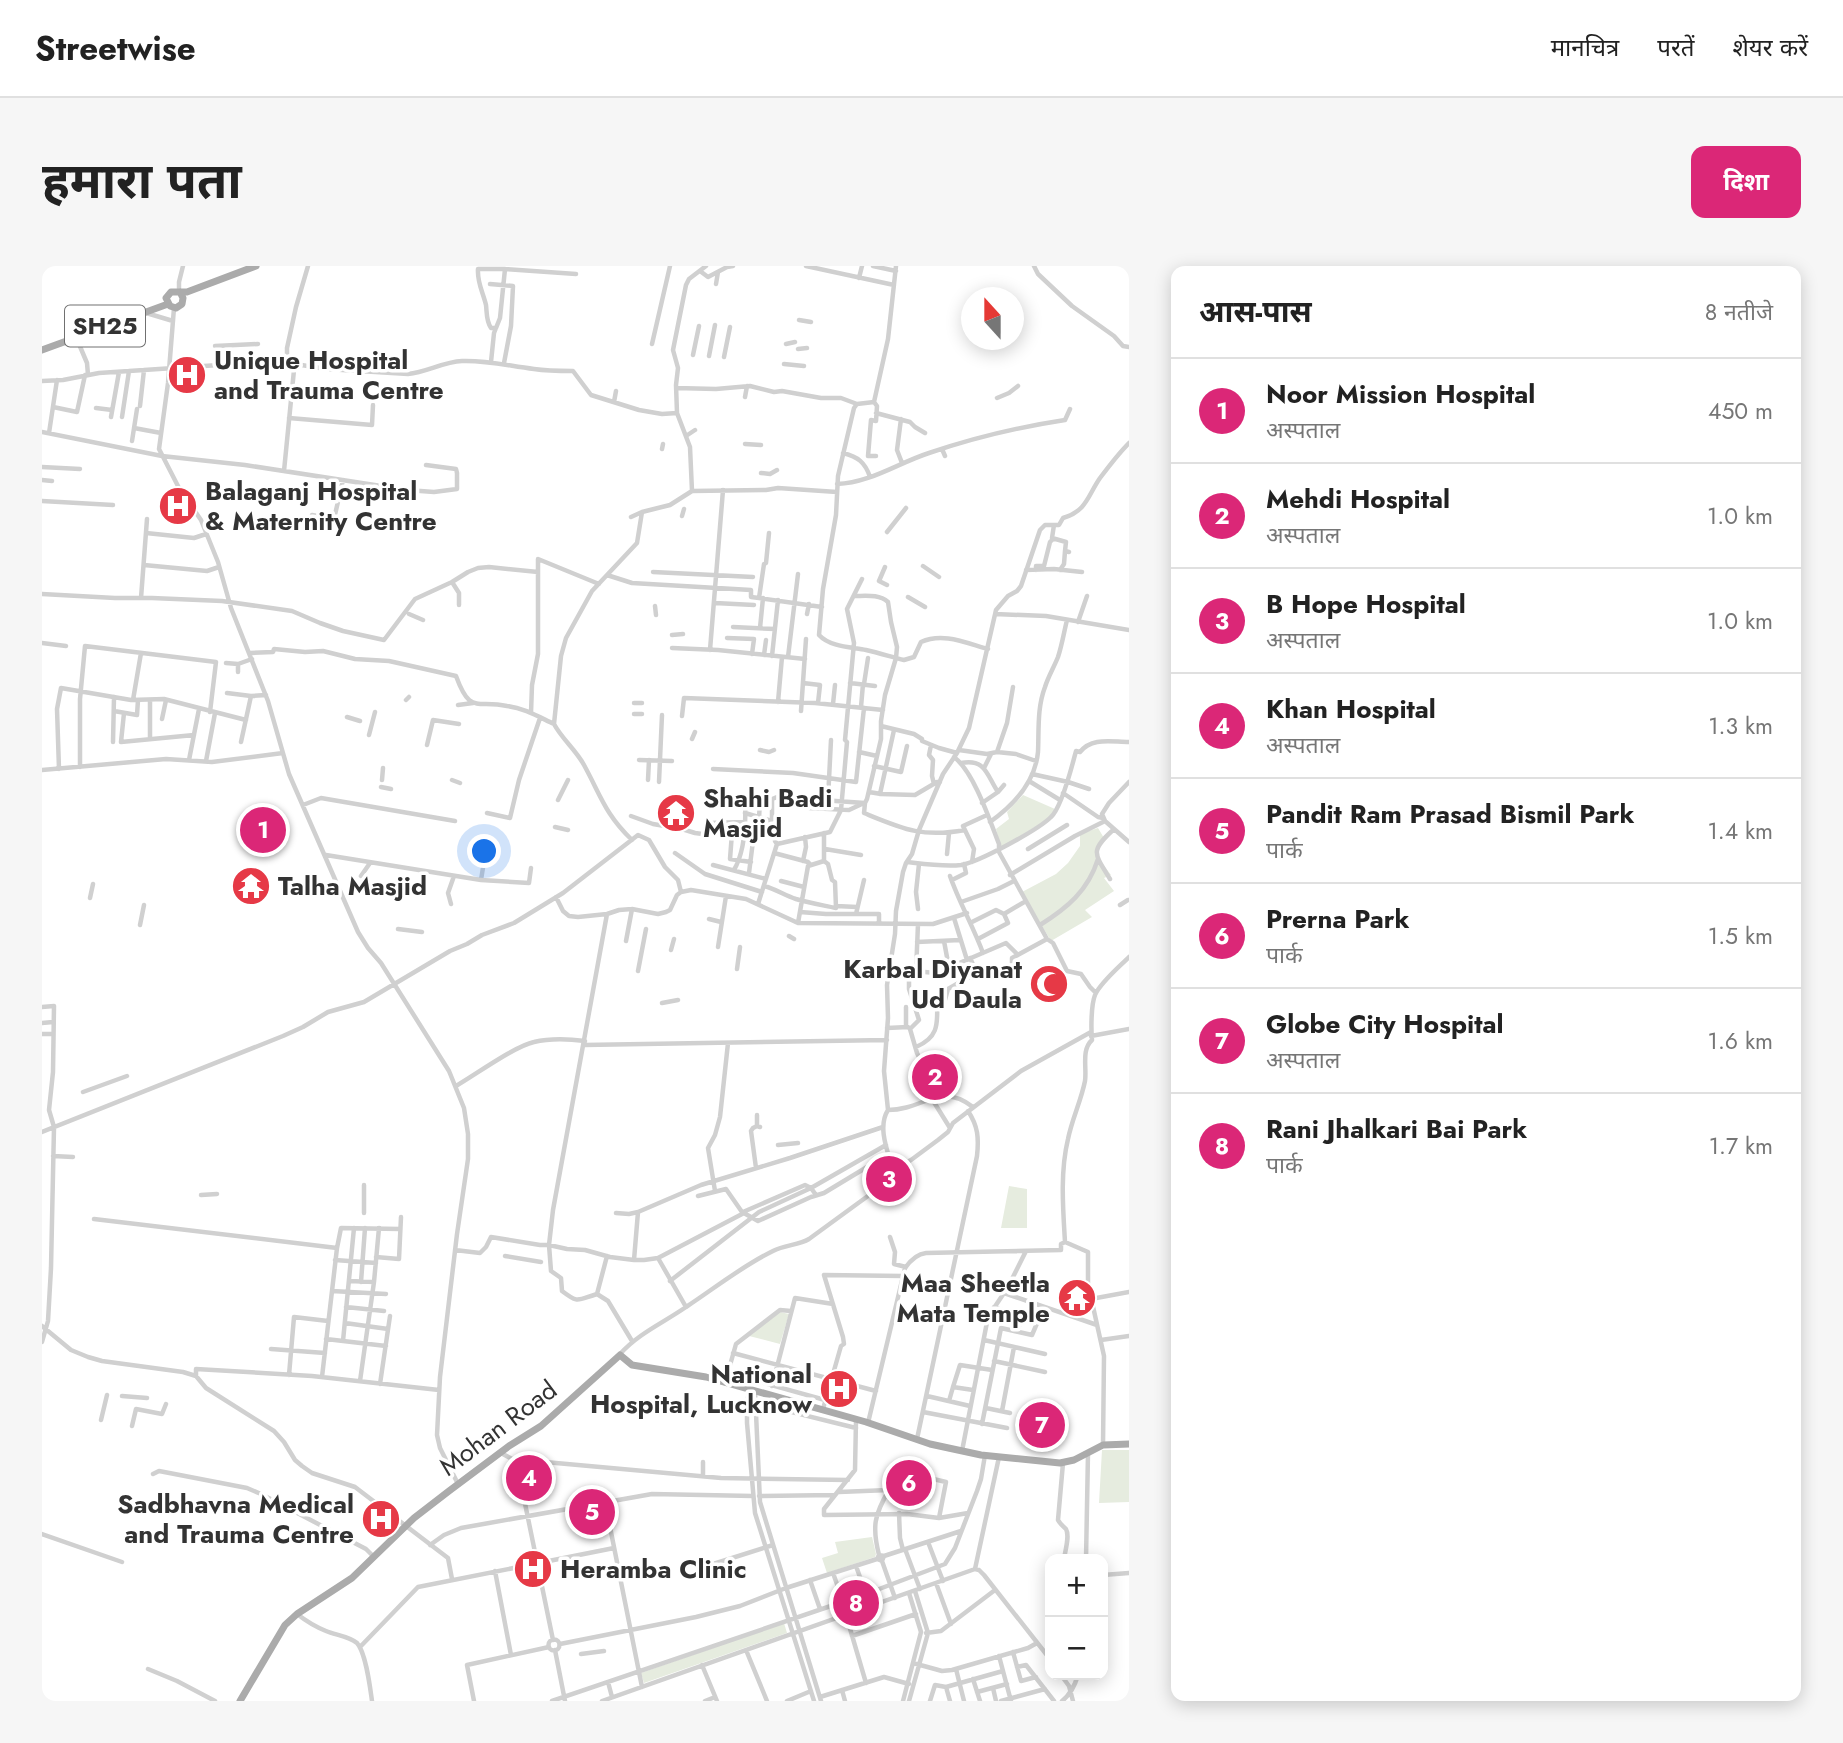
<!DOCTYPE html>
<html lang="hi">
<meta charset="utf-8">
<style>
body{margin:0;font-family:Jost,"Noto Sans Devanagari",sans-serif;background:#f6f6f6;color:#222}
.controls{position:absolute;right:21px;bottom:21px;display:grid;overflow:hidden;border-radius:14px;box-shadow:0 4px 18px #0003}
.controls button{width:63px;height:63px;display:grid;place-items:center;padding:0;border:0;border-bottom:2px solid #e0e0e0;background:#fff;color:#222;font:35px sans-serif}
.compass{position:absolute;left:919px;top:21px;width:63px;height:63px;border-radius:50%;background:#fff;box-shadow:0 4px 18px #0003;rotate:339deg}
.you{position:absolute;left:443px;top:586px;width:24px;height:24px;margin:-18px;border:5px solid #fff;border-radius:50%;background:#1a73e8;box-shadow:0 0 0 10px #1a73e833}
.badge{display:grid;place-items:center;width:46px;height:46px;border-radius:50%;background:#db2777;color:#fff;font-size:23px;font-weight:700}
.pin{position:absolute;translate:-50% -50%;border:4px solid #fff;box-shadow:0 2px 7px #0006}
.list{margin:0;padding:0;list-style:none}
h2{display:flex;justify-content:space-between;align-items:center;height:91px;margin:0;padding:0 28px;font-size:30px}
h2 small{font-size:23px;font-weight:400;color:#767676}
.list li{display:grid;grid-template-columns:46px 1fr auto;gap:21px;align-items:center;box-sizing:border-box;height:105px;padding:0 28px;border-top:2px solid #e0e0e0}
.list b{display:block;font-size:26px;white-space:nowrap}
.list p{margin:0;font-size:23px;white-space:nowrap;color:#767676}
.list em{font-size:23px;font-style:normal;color:#767676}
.map{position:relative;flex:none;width:1087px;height:1435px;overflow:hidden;border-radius:14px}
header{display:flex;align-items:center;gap:42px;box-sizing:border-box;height:98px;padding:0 35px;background:#fff;border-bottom:2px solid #e0e0e0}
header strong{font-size:33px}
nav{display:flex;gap:38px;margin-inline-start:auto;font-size:24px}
.intro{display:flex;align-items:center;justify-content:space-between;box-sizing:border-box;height:168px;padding:0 42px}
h1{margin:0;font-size:49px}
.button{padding:18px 32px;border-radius:14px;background:#db2777;color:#fff;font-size:24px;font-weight:700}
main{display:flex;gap:42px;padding:0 42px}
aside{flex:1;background:#fff;border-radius:14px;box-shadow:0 4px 18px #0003}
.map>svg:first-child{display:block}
.green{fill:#e6ecdf}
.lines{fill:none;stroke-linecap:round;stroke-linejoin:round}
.minor{stroke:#d0d0d0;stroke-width:4.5}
.major{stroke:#ababab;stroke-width:7}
.labels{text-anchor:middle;stroke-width:7;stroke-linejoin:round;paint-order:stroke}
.shield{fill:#fff;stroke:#707070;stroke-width:2}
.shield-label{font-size:24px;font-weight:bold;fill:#333}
.poi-label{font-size:26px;font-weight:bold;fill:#333;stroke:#fff;text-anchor:start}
.street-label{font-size:26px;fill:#333;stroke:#fff}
</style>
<header>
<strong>Streetwise</strong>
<nav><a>मानचित्र</a><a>परतें</a><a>शेयर करें</a></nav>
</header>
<div class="intro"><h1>हमारा पता</h1><a class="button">दिशा</a></div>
<main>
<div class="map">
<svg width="1087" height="1435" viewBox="0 0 1087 1435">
<rect width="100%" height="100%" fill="#fff"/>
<path class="green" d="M981,529L1013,543L1011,550L959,582L954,563L967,553L965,546Z
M1056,562L1062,572L1054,589L1069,609L1062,612L1072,625L1043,644L1050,651L1009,675L980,626L1014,608L1026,597L1038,580V568Z
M967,920L985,923V962H959Z
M738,1046L747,1048L738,1078L707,1070Z
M1060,1184H1087V1236L1057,1237Z
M830,1271L834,1288L833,1291L785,1307L780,1292L796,1287L793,1276Z
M742,1357L745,1367L602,1417L599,1407Z"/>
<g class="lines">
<path class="minor" d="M764,0L852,19
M831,0L854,5
M854,0L846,73L832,136L815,138L812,142L796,210L794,249L781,323L777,369C788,381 809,381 824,384C837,387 850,391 862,394L872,391L879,376C901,366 924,377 946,383
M992,0L996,8L1030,40L1072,70L1081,80L1087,81
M658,5L666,11L685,1L691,0
M817,12L820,0
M448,18L471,20L469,60L462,97
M674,18L676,6
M137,26V16L141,0
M99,42L101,46L131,55
M132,42L126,117L117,183L137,222L159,254L176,296L189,342L226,435L247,508L316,666L326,682L339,697L407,805L422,842L426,868V893L415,968L398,1111L395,1169L398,1182L416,1218
M757,54L769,56
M454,62H449C444,55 445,47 444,39C441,26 435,17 436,3H463L534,8
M34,71L45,97L46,109
M610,78L628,0
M744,78L753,76
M173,80L216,78
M756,83L765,82
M651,89L657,60
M667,90L673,59
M682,91L688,61
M449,96L452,67L458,52L463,3
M742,98L762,100
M0,115L21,114L57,107L192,98L241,96L284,103L366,108C385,106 401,96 420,95C445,94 467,100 492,103C505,105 518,105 531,105L549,129L597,144L620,148L635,147
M634,122L674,123L708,120L732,126L740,125L779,132H799L815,138
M703,131L705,120
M955,132L967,127L976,120
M572,136L574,125
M832,136L835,140L834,155L829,154L826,190H834
M98,140L102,104
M11,141L35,146L43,109
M54,142L70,144
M834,147L868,156L873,161L883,167
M69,151L77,106
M80,151L87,105
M247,152L330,159L331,139
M859,153L855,184L860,197
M92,162L119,167
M0,166L120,190L203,199L365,224L392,226L415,223V207L414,203L384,199
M7,167L15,114
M644,170L653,164
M90,175L95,143
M703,178L719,179
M620,183L621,178
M900,183L903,190
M801,187C816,191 823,196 828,211
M0,201L38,203
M242,205L252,104L245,91V82L254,41L266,0
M719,207L728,208L735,204
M0,214L10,215
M795,218C828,217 856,197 887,187C931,172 977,161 1023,154L1028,143
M650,225L648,181L635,147L634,119L636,102L631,84L644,19L647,13L664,0
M0,235L71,239
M270,249L292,253L301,214
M640,250L642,243
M589,251L600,246
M1012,259L1010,272L1024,276L1023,285L1027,286
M845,266L864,242
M104,267L152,272L164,268
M727,267L724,297L722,298L717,332L780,341
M102,299L165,305L177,301
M881,300L897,311
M843,301L837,315L845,319
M984,304L1012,303L1040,306
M994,304V300H1002L1008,276L1011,273
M1018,304L1022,298L1023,285
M611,306L711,311
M565,309L590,317L709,324V331L717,332
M410,316L417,327V339
M0,328L73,332H110L180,335L250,345L278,357L301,365L342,374L373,333L410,316L426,306L436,302L447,301L496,306
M812,330C824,330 837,328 846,336L849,356L855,381L854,392L843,429L839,455V473L825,533L823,537L822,547C861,563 880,572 923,564
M866,331L883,341
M99,332L105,253
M673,337L712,339
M613,340L614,349
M367,348L381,354
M765,348L767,338
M953,348L1004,350L1087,364
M1036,356L1045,330
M691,361L733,363
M718,362L721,332
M630,369L641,368
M685,372L712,373L710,388
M0,377L24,380
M630,382L676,384L763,393
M668,384L681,224
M208,387L231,386L232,383L263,386L281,385L313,393L347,395L414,410C428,448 433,434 465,440C482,442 497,451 512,458
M722,389L724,374
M730,390L736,334
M746,391L756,308
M184,397L196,398L210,393
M196,406V398
M761,417L778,419L776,437
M808,417L833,420
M822,418L826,392
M185,427L209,430
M91,434L99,387
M364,434L367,431
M736,436L740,391
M592,437H600
M791,438L793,419
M416,439L431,437
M819,441L821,418
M72,445L95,449L96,434
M759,445L764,373
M82,447L79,476L152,469
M489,447L490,419L496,388V293L557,318
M592,448H600
M640,450L642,432L773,437L841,444
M305,451L318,455
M120,453L124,434
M839,460L872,468L880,473V475L897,482L915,487
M327,469L333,446
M108,473V434
M650,473L653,466
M71,476L72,431
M199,476L209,430L224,429
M385,479L391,454L417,458
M889,479L887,489L891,494L890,510L892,518
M718,484L727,486L732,484
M917,484L945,488L955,486L974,488L994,495
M817,486L835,490
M955,486L965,457L971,421
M912,491C932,506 948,555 957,578V586L1005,673L1011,677L1025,705L1039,708L1048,721L1054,727
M147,494L157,443
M597,494L630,495
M164,495L173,447
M919,497C944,492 945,510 956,526
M832,500L859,506L865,480
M38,501V433L43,380L174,396L168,446
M942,502L949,488
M17,503L15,443L19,422L89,434L122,433L204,454
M671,503L751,507L814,516L822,442
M0,504L124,493L170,496L241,487
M990,508L1026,516L1047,523
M340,514L341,502
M410,514L418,517
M606,514L607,494
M987,515L1018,534
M617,516L620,449
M1087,516L1067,537L1060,548L1063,555L1087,576
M339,521L349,523
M827,526L839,528L873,529L895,516H898
M1021,527L1056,551L1061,552
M838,528L852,464
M786,533L789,474
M516,534L526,514
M665,534H728L735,531L823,537
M730,534V553L733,575L735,578
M940,537L956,526L962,519
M261,539L279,532L413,555
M767,542L807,544L822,537
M445,547L468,552L477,514L498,452
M703,547L730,555
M589,550L611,558L640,563L653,567L668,569L701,566
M717,552L718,535
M948,556C972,539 993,517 996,486C997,464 995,442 1003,421C1006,411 1012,401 1016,391C1020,379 1022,366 1025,354
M513,561L526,564
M690,567L688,593L709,596
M665,569L666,557L703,556
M590,574C563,548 559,530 542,499C534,484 520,473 512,458L519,390L524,372L550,325L595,277L600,246L628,239L650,225L724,224L736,222L795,226
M783,583L819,589
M986,583L1025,559
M633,587L663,608L720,626
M732,587L766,596L768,598
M905,588L907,567
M284,589L439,614L487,617L489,602
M761,595L764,581L763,571
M865,596C882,598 902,601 919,599C937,596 996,564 1009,551C1020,541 1030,500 1034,485L1038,486C1050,471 1069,476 1087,476
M930,596L932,583L921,560L945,549
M671,599L724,613
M692,604C703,585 704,557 703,535
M707,607L714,551
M968,609L1033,570L1063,555
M319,610L328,597
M908,610C917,636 931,660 941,687
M1068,613C1052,587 1048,585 1071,564
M439,614L444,583
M910,614L924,607L922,598
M739,615L762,621
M722,620C734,623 742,629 754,633C767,637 780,639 794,642L793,616L790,614L786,598L782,595V567
M514,631L521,645L527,650L536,651L565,648L577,644L590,643L616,648L624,646L628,644L635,629L639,626L649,624L704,633L756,657L891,658L925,647
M48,632L51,618
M919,636L956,623L972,615
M409,638L406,627L412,610
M716,638L735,578L788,566L799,544L805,476L803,474L812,377L805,343L820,313
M1078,639L1086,634
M794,640L815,641
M876,643L874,626L877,598
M758,646L784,648H837V657
M565,648L511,944L507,979L509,1005L519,1012L520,1025C537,1038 535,1034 555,1028L566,1035L590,1075
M814,648L822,614
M962,648L984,635
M912,652L925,694
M667,653L679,656
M930,656L954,644L962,648L966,657L936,673
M756,657L766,600L782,595
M98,659L102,639
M998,659C1025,642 1046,625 1056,593
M356,663L380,666
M747,670L752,673
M584,675L590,643
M902,675L907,702
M875,676L918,674
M676,681L684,630
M629,684L632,673
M928,692L937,711
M909,701L917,716
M695,703L698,681
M848,703L894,707L964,677L976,689
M596,705L604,663
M867,705V723L877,754L868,763
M874,706L876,658
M620,737L636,734
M0,741L12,740L11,806L7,844L12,861L9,1002L6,1055L0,1076
M864,741V761
M0,757L11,756
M845,762L866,761L868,763L875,787L888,814L890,833L908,862
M0,768H11
M1049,770L1087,763
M542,779L845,774
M874,781C895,772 896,760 895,739L903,734L906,723L927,711L947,712L970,698V692L1005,673
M414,820C433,809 473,780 492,776C509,772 527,773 543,775
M41,826L85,810
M931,841C898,815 882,844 846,844L842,805L846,752L845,719L853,668L854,645L861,606L864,597L870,588L877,564L901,508L915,487L927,462L954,344L966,330L975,325L979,320L998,264L1003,259H1017L1021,252C1045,245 1046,229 1058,212C1067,200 1076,188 1087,177
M846,844C835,861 846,886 851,904
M715,849V860L718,861
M0,866L241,770L261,761L286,746L322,736L408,685L425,678L440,669L472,657L521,627L596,569L607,574L623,601L636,614L639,626
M736,879L756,877
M11,890L31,891
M714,902L709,865L711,862L715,860
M673,925L666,882L673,869L678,851L686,777
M159,929L175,928
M656,930L684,923L700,946L716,955L769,931L782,927L835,895L847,890
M701,946L763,919L769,922L774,929
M322,947V919
M574,947L587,948L596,946
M52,953L295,982
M848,971L853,986L852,998L864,1001
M413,984L438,987L444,981L449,971L498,979H507L525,983L543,984L568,991L592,994L596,946L659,919L748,892L841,861
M463,990L499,996
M334,991L357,993L359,951
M616,992L644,1041
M293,994L334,997
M592,994H602L616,992L702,947
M307,1015L332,1016
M628,1015L717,946L769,922L844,879
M319,1016L323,962
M290,1025L344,1028
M962,1027L1055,1059
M555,1028L565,990
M1049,1033L1087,1026
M304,1041L342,1045
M952,1041L996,1057
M303,1057L346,1063
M0,1060L29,1084L46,1091L60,1095L141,1106L154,1110L164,1122L232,1165L242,1176L253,1194L260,1200L270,1207L313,1221L406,1292L410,1313
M975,1065L980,1052
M284,1073L344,1080
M942,1074L1003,1088
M1059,1074L1087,1070
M301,1075L312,962
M229,1083L283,1087
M691,1087L834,1125
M578,1088C597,1067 621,1057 644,1041C673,1022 700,1000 731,985C743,979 757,979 767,973L830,927L846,907L869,894L896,874L906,866L911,857L979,805L1049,766
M952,1095L1003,1106
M686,1107L783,1134
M247,1109L252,1051L286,1055
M154,1110V1103L270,1110L397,1124
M280,1111L295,982L299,962L358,963
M318,1115L332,1016L337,962
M683,1117L694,1078L738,1044L749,1045
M338,1118L348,1050
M730,1120L753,1032L791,1038
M708,1124L705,1134V1157L713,1247L772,1435
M931,1124L911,1121L918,1099L950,1104
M713,1125L718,1236L779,1435
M80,1130L105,1132
M885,1130L928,1140
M907,1135L911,1121
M713,1137L814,1162
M944,1142L968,1147
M781,1143L799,1080L802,1078L801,1071L782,1009L861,1010
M960,1145L972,1081
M881,1146L965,1162
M59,1154L65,1129
M814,1154L813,1204L782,1243V1249L865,1248L897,1252L926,1247
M826,1157L863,1002C868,995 874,988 884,987L1019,984V978L1023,976
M940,1158L959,1062L990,1069L1002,1041
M90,1160L94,1143L120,1148L124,1138
M875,1173L935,890C937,872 936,860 926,845
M1061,1179L1062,1090L1046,1018V986L1023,976C1021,943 1018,906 1026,873C1030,853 1039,835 1043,815C1045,802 1039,784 1050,774C1049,763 1049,739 1053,729C1058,717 1077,701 1087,691
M920,1185L946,1051L966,1021L984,985
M459,1187L470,1193L679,1212L806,1214
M471,1194L479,1218L511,1374
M1021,1197L1016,1254C1018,1258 1021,1260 1024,1263C1028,1270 1023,1285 1022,1293
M866,1207L904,1216L897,1252
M111,1208L117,1205L205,1222L219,1228L324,1283L332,1291
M661,1210V1196
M797,1226L847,1224L880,1228L883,1211
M717,1230L792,1229
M563,1236L600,1421
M857,1247L858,1272L861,1284
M0,1268L80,1296
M886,1276L901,1315
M388,1279L402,1269L419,1262L610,1228L711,1230
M863,1283L878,1323
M837,1289C830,1261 832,1249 847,1224
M842,1290L837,1289L835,1293L840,1295L842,1290L919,1265
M1044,1293L1046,1187
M840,1295L853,1332
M668,1299L731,1279
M814,1300L824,1328
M933,1303L937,1304L942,1309L1008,1393
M933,1303L957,1191
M453,1305L469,1389
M791,1307L801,1335
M1061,1309L1087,1307
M768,1314L778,1343
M894,1317L909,1358
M255,1348C264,1355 274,1361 284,1365C293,1369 307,1370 315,1377C324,1387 328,1421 330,1435
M804,1349L824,1417
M884,1367L899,1365L953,1324
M810,1370L874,1348
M506.5 1379a5.5 5.5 0 1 1 11 0a5.5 5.5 0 1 1-11 0Z
M518,1378L654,1351L698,1340L744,1322L835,1293
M318,1381L376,1321L572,1282
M513,1384L523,1435
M704,1384L725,1435
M971,1386L979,1415L994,1411
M539,1388L562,1385
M957,1390L969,1435
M871,1397L900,1405L910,1404L986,1382L995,1377
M660,1399L675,1435
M975,1401L984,1399L1012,1435
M106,1403L135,1415L173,1435
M914,1403L922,1435
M1019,1409L1027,1420L1031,1435
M931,1413L938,1435
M566,1416L570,1431
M904,1421L908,1435
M951,1422L954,1435
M800,1424L803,1435
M935,1426L965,1418
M778,1431L842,1411L867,1418
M432,1435L425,1399L507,1381
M510,1435L824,1328L903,1298L913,1282L935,1225L939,1213L943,1189
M560,1435L933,1303
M663,1435L673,1431
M745,1435L769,1425
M861,1435L879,1366L867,1327
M867,1435L886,1367L873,1325
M888,1435L893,1419L904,1421L961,1405
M959,1435L1003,1423
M1020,1435C1028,1429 1033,1419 1036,1409"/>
<path class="major" d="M138,26L141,32L140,38L134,42L128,40L124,32L129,26H145L214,0
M0,84L126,38
M198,1435L243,1359L255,1348L310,1312L372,1252L407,1225L467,1180L499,1160L578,1089L590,1099L664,1111L824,1156L888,1178L939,1189L1018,1197L1032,1194L1061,1179L1087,1178"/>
</g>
<defs>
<g id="hospital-disc" transform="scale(2.0125)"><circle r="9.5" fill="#e63946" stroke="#fff"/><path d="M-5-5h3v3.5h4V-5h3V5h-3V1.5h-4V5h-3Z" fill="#fff"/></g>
<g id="temple-disc" transform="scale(2.0125)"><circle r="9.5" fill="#e63946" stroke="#fff"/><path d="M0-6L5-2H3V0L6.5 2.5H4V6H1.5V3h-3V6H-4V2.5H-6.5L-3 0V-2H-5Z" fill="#fff"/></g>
<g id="mosque-disc" transform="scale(2.0125)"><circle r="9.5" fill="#e63946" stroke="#fff"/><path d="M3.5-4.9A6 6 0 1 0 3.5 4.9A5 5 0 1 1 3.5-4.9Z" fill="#fff"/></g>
</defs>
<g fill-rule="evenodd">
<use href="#hospital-disc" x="145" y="109"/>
<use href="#hospital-disc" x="136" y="240"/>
<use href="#temple-disc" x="634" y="547"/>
<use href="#temple-disc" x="209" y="620"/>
<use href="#mosque-disc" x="1007" y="718"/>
<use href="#temple-disc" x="1035" y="1032"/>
<use href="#hospital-disc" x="797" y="1123"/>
<use href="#hospital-disc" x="339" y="1253"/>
<use href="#hospital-disc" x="491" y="1303"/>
</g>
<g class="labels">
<rect class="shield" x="23" y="39.5" width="80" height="41" rx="5"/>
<g class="shield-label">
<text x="63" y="68">SH25</text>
</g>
<g class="poi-label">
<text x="172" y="103">Unique Hospital<tspan x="172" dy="30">and Trauma Centre</tspan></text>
<text x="163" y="234">Balaganj Hospital<tspan x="163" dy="30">&amp; Maternity Centre</tspan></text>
<text x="661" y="541">Shahi Badi<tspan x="661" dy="30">Masjid</tspan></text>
<text x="236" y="629">Talha Masjid</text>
<text x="980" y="712" text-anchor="end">Karbal Diyanat<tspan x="980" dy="30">Ud Daula</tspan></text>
<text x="1008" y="1026" text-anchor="end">Maa Sheetla<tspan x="1008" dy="30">Mata Temple</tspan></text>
<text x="770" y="1117" text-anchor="end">National<tspan x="770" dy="30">Hospital, Lucknow</tspan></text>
<text x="312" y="1247" text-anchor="end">Sadbhavna Medical<tspan x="312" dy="30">and Trauma Centre</tspan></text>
<text x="518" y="1312">Heramba Clinic</text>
</g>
<g class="street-label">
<text transform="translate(456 1162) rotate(-37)" y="9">Mohan Road</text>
</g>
</g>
</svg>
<div class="controls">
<button>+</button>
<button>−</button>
</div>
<svg class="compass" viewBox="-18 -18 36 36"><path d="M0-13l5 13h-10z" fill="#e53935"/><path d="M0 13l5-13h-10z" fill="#767676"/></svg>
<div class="you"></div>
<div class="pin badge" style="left:221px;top:564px">1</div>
<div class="pin badge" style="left:893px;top:811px">2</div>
<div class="pin badge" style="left:847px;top:913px">3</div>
<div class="pin badge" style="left:487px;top:1212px">4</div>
<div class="pin badge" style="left:550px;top:1246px">5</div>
<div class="pin badge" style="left:867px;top:1217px">6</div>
<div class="pin badge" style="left:1000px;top:1159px">7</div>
<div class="pin badge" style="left:814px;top:1337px">8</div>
</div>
<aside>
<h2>आस-पास<small>8 नतीजे</small></h2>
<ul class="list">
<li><span class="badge">1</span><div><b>Noor Mission Hospital</b><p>अस्पताल</p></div><em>450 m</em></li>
<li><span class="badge">2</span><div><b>Mehdi Hospital</b><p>अस्पताल</p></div><em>1.0 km</em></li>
<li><span class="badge">3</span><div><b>B Hope Hospital</b><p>अस्पताल</p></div><em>1.0 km</em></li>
<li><span class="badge">4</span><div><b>Khan Hospital</b><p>अस्पताल</p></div><em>1.3 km</em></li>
<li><span class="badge">5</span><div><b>Pandit Ram Prasad Bismil Park</b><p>पार्क</p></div><em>1.4 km</em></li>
<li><span class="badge">6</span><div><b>Prerna Park</b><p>पार्क</p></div><em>1.5 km</em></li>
<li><span class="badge">7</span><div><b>Globe City Hospital</b><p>अस्पताल</p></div><em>1.6 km</em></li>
<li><span class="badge">8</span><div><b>Rani Jhalkari Bai Park</b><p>पार्क</p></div><em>1.7 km</em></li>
</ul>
</aside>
</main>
